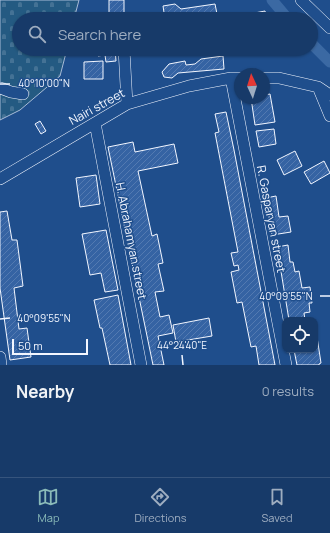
<!DOCTYPE html>
<meta charset="utf-8">
<style>
body{margin:0;font-family:Manrope,sans-serif;background:#244571;color:#f1f3f6}
.controls{position:absolute;right:12px;bottom:12px;display:grid;overflow:hidden;border-radius:8px;box-shadow:0 1px 3px #0004}
.controls button{width:36px;height:36px;display:grid;place-items:center;padding:0;border:0;border-bottom:1px solid #36547d;background:#173a69;color:#f1f3f6;font:20px sans-serif}
.compass{position:absolute;left:234px;top:68px;width:36px;height:36px;border-radius:50%;background:#173a69;box-shadow:0 1px 3px #0004;rotate:356deg}
.scale{position:absolute;left:12px;bottom:10px;width:76px;box-sizing:border-box;padding-left:4px;border:2px solid #f2f6ff;border-top:0;font-size:11px;line-height:14px;white-space:nowrap;color:#f2f6ff;-webkit-text-stroke:3px #1f4e8c;paint-order:stroke}
.list{margin:0;padding:0;list-style:none}
h2{display:flex;justify-content:space-between;align-items:center;height:52px;margin:0;padding:0 16px;font-size:17px}
h2 small{font-size:13px;font-weight:400;color:#9eadc0}
.icon{flex:none;width:22px;height:22px;fill:none;stroke:currentColor;stroke-width:2;stroke-linecap:round;stroke-linejoin:round}
.map{position:relative;flex:none;width:330px;height:365px;overflow:hidden}
.search{position:absolute;background:#173a69;box-shadow:0 1px 3px #0004;left:12px;right:12px;top:12px;height:44px;display:flex;align-items:center;gap:10px;box-sizing:border-box;padding:0 14px;border-radius:22px;color:#9eadc0;font-size:15px}
.sheet{height:112px;background:#173a69}
nav{display:flex;justify-content:space-around;align-items:center;box-sizing:border-box;height:56px;border-top:1px solid #36547d;background:#173a69;font-size:11px;color:#9eadc0}
nav a{display:grid;justify-items:center;gap:2px}
nav .on{color:#8bbbb9}
.map>svg:first-child{display:block}
.cemetery{fill:url(#cemetery-stones);stroke:#a8bbd7}
.lines{fill:none;stroke-linecap:round;stroke-linejoin:round}
.canal{stroke:#3b69a3;stroke-width:11}
.building{fill:url(#building-hatch);stroke:#f2f6ff}
.minor-casing{stroke:#f2f6ff;stroke-width:12}
.minor{stroke:#1f4e8c;stroke-width:11}
.ticks{fill:none;stroke:#f2f6ff;stroke-width:1.5}
.labels{text-anchor:middle;stroke-width:3;stroke-linejoin:round;paint-order:stroke}
.street-label{font-size:12px;fill:#f2f6ff;stroke:#1f4e8c}
.ticks-label{font-size:10px;text-anchor:middle;fill:#f2f6ff;stroke:#1f4e8c;stroke-width:3;stroke-linejoin:round;paint-order:stroke}
</style>
<div class="map">
<svg width="330" height="365" viewBox="0 0 330 365">
<defs>
<pattern id="cemetery-stones" width="16" height="16" patternUnits="userSpaceOnUse"><rect width="16" height="16" fill="#245a82"/><path d="M2 7V4a2 2 0 0 1 4 0v3zM10 15v-3a2 2 0 0 1 4 0v3z" fill="#447295"/></pattern>
<pattern id="building-hatch" width="6" height="6" patternUnits="userSpaceOnUse"><rect width="6" height="6" fill="#3563a3"/><path d="M-1 1l2-2M0 6l6-6M5 7l2-2" fill="none" stroke="#537ab1"/></pattern>
</defs>
<rect width="100%" height="100%" fill="#1f4e8c"/>
<path class="cemetery" d="M0,0H79L74,19H19V49H67L60,76L20,110L0,120Z"/>
<g class="lines">
<path class="canal" d="M272,0L288,19
M311,43L330,62"/>
</g>
<path class="building" d="M109,0H124V19H109Z
M175,4L181,9L215,4L218,19H165L163,6Z
M265,11L267,19H223Z
M98,49H115L116,61L106,62L105,55L98,56Z
M164,49H179L173,51L171,49L164,51Z
M223,56L224,69L178,73L172,78L164,77L162,72L169,64L185,61L186,65L195,64L201,59Z
M103,61V79H84V62Z
M270,94L275,122L255,125L251,98H264V95Z
M226,112L234,150L275,365H259L256,346L251,347L242,302L237,303L231,272L239,270L238,265L234,266L231,253L238,252L215,133L219,132L215,114Z
M40,121L46,131L41,134L35,124Z
M274,129L276,144L259,147L256,131Z
M133,142L135,152L174,144L178,163L138,171L152,236L157,234L163,263L158,264L164,291L155,292L160,317L169,315L173,333L158,336L164,365H153L108,147Z
M295,151L302,166L284,175L277,160Z
M324,161L330,173L311,184L304,172Z
M96,175L100,204L80,207L76,178Z
M276,196L279,217L288,216L291,232L272,235L266,198Z
M7,211L12,240H17L23,286L14,288L19,329L27,328L31,357L10,360L0,288V212Z
M106,230L118,290L105,292L101,273L90,275L82,234Z
M288,245L290,262H293L295,272L299,271L302,288L310,287L312,303H309L310,312L304,313L305,320H289L277,247Z
M118,295L121,311L131,365H110L102,328H100L94,300Z
M209,318L212,336L176,342L173,325Z
M315,337H317L321,363L319,364V365H297L294,350H315Z"/>
<g class="lines">
<g class="minor-casing">
<path id="minor" d="M301,0L330,28
M124,49L127,104
M231,78L286,365
M264,78H279L318,87L330,95
M318,87L330,116
M0,88L11,92L23,94
M95,123L141,365
M0,179L127,104L189,86L231,78H240
M0,357L1,365"/>
</g>
<use href="#minor" class="minor"/>
</g>
<path class="ticks" d="M0,84H10M320,296H330M0,319L10,318M182,355L183,365"/>
<g class="labels">
<g class="street-label">
<text transform="translate(97 107) rotate(-29)" y="4">Nairi street</text>
<text transform="translate(271 219) rotate(79)" y="4">R. Gasparyan street</text>
<text transform="translate(131 241) rotate(79)" y="4">H. Abrahamyan street</text>
</g>
</g>
<g class="ticks-label">
<text x="44" y="87">40°10'00"N</text>
<text x="286" y="300">40°09'55"N</text>
<text x="44" y="322">40°09'55"N</text>
<text x="182" y="349">44°24'40"E</text>
</g>
</svg>
<div class="controls">
<button><svg class="icon" aria-label="locate" viewBox="0 0 24 24"><circle cx="12" cy="12" r="6"/><path d="M12 2v4M12 18v4M2 12h4M18 12h4"/></svg></button>
</div>
<svg class="compass" viewBox="-18 -18 36 36"><path d="M0-13l5 13h-10z" fill="#e53935"/><path d="M0 13l5-13h-10z" fill="#9eadc0"/></svg>
<div class="scale">50 m</div>
<div class="search"><svg class="icon" aria-label="search" viewBox="0 0 24 24"><circle cx="10" cy="10" r="6"/><path d="M15 15l6 6"/></svg>Search here</div>
</div>
<section class="sheet">
<h2>Nearby<small>0 results</small></h2>
<ul class="list">
</ul>
</section>
<nav>
<a class="on"><svg class="icon" aria-label="map" viewBox="0 0 24 24"><path d="M3 6l6-2 6 2 6-2v14l-6 2-6-2-6 2zM9 4v14M15 6v14"/></svg>Map</a>
<a><svg class="icon" aria-label="directions" viewBox="0 0 24 24"><path d="M12 3l9 9-9 9-9-9zM9 14v-3h6M13 9l2 2-2 2"/></svg>Directions</a>
<a><svg class="icon" aria-label="saved" viewBox="0 0 24 24"><path d="M7 4h10v16l-5-4-5 4z"/></svg>Saved</a>
</nav>
